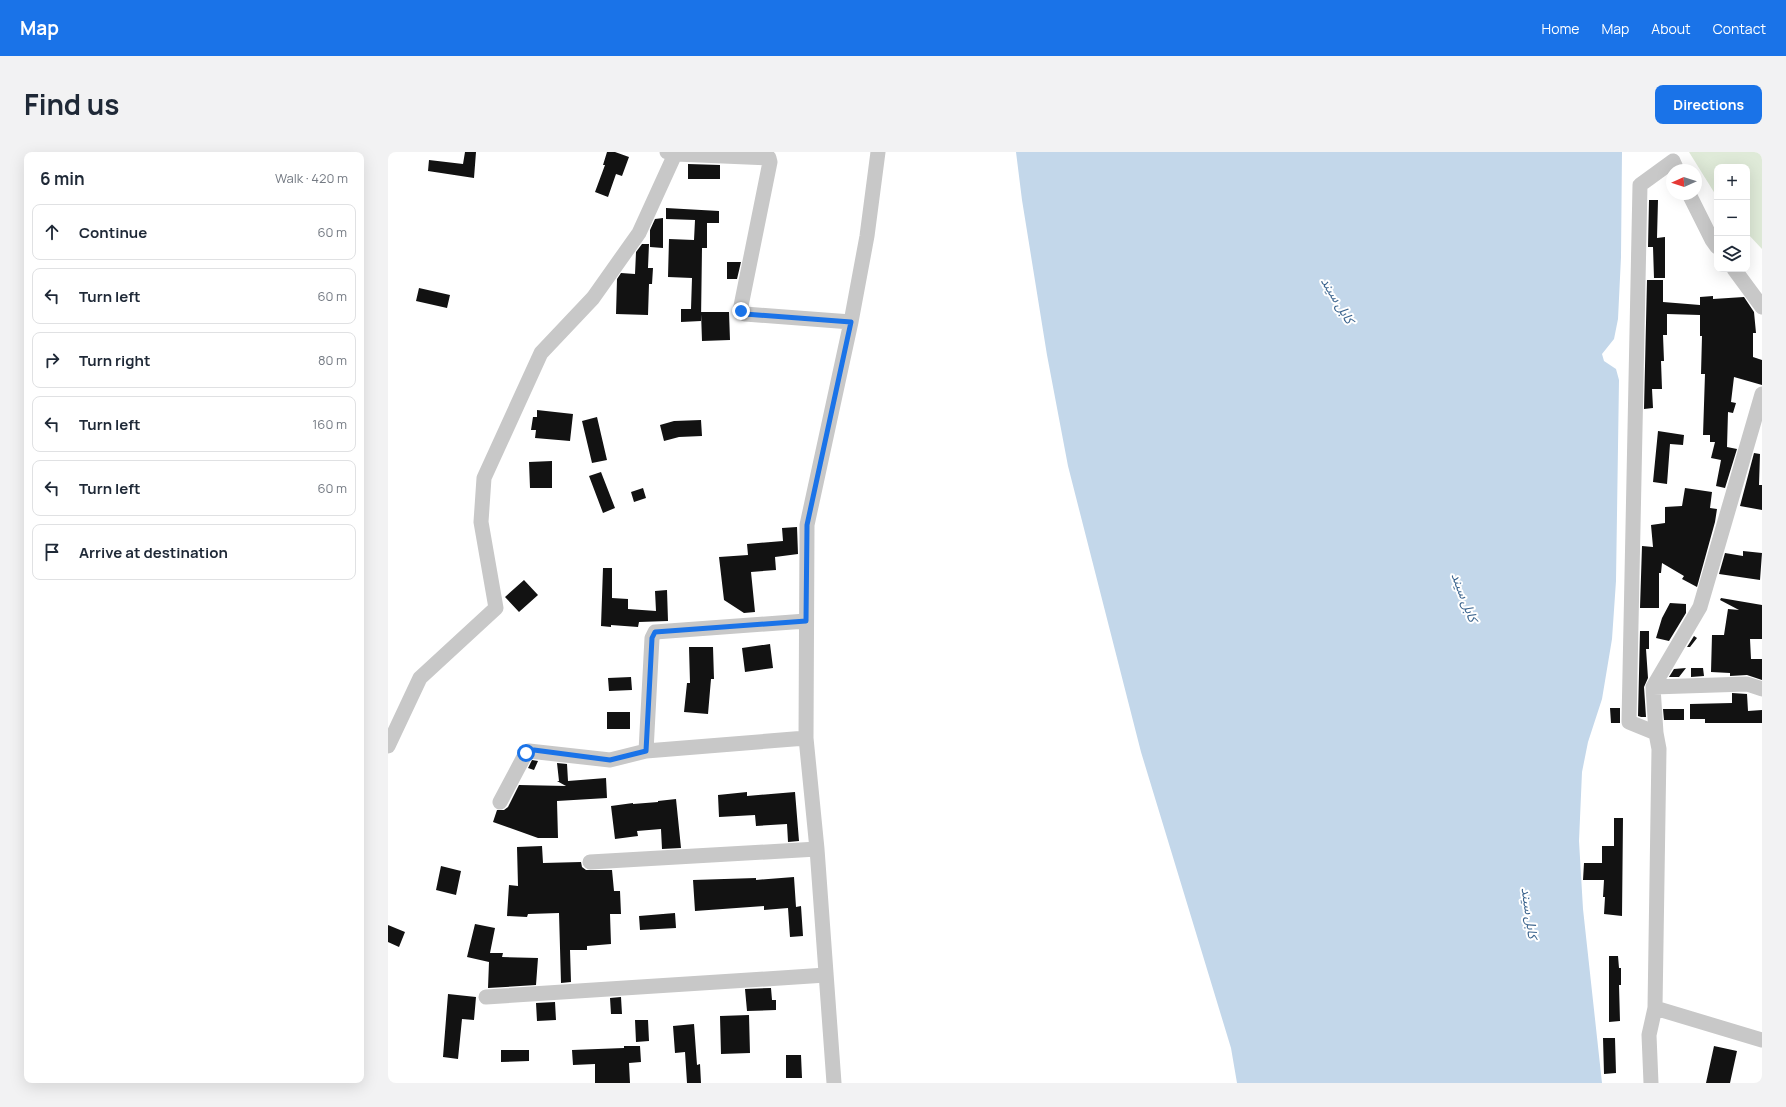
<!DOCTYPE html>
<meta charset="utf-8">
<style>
body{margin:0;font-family:Manrope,"Noto Sans Arabic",sans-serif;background:#f2f2f3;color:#1f2937}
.controls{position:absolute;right:12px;top:12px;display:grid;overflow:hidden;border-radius:8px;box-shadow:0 4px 16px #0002}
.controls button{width:36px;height:36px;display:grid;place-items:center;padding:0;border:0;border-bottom:1px solid #e0e1e3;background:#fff;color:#1f2937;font:20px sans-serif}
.compass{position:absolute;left:1278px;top:12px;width:36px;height:36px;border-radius:50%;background:#fff;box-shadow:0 4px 16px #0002;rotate:267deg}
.stop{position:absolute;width:12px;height:12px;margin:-9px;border:3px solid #1a73e8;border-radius:50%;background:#fff}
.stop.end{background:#1a73e8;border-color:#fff;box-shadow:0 1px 4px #0008}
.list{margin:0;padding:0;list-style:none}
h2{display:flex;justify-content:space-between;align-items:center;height:52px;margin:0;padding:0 16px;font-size:17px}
h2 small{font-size:13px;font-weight:400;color:#747a83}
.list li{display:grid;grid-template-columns:26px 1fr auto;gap:12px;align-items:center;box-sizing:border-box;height:56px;margin:0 8px 8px;padding:0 8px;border:1px solid #e0e1e3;border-radius:8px}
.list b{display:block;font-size:15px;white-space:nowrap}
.list em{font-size:13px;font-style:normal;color:#747a83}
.icon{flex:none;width:22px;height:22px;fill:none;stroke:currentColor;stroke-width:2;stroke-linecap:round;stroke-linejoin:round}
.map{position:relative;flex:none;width:1374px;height:931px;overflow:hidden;border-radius:8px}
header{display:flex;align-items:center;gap:24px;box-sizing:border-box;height:56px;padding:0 20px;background:#1a73e8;color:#fff}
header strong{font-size:19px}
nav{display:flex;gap:22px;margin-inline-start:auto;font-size:14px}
.intro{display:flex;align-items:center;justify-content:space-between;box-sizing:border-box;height:96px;padding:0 24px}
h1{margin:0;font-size:28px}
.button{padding:10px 18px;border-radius:8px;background:#1a73e8;color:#fff;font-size:14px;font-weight:700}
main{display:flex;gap:24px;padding:0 24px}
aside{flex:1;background:#fff;border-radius:8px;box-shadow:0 4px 16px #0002}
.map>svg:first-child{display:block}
.green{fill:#dfead8}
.water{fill:#c3d7ea}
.building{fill:#121212}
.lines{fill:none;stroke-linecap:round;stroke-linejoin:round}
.minor{stroke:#c8c8c8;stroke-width:15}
.route{stroke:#1a73e8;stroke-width:5}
.labels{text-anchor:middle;stroke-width:4;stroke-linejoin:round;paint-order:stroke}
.water-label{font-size:13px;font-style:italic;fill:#3a638d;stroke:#fff}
</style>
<header>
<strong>Map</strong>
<nav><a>Home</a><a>Map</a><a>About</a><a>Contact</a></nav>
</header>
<div class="intro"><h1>Find us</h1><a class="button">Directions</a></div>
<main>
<aside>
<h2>6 min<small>Walk · 420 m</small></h2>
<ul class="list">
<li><svg class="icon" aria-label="ahead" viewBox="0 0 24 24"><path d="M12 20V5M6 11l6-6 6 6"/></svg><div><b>Continue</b></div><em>60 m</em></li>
<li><svg class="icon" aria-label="left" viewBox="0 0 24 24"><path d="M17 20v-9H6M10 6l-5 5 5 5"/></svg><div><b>Turn left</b></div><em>60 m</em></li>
<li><svg class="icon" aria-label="right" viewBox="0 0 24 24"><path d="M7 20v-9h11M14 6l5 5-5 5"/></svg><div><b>Turn right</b></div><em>80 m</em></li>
<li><svg class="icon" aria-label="left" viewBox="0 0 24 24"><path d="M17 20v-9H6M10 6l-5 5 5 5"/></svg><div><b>Turn left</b></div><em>160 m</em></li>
<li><svg class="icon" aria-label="left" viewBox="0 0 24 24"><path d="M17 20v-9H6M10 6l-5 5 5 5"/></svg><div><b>Turn left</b></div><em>60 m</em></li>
<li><svg class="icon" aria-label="arrive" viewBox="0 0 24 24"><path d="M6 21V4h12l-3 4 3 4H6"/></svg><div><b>Arrive at destination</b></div></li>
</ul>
</aside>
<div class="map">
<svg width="1374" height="931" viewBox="0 0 1374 931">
<rect width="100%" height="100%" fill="#fff"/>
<path class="green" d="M1301,0H1374V97L1359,81V15H1329V45Z"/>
<path class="water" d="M628,0H1234L1233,105L1230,167L1226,187L1214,202L1216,209L1228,217L1231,228L1228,429L1224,487L1214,547L1200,590L1194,620L1191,689L1195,757L1214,931H849L843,896L753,600L680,314L659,203L634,48Z"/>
<path class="building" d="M77,0H88L86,26L40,19L41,8L75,12Z
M219,0H227L241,5L234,24L228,22L220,45L207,40L217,13H215Z
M300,12L332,13V27H300Z
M1261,48H1270L1269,86L1277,85V126H1266L1265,95H1260Z
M278,56L331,59V71H319V96H314L313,169L293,170V157H303L304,126L280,125L281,87L306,88L307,68L278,67Z
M275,66V96L262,95V78L267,67Z
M254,92H261L260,116H265L264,132H261L260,163L228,162L229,127L233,121L247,122L248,100Z
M339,110H353L349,127H339Z
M1259,128H1275V150L1312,153V145L1325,144V147L1356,145L1366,160L1368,181H1365V205L1374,208V233L1346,225L1343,250L1348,251L1345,261L1340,260L1339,295L1349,297L1337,336L1328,334L1333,308L1323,306L1327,290H1322V283H1315L1317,222H1313L1314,184H1312V163L1279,162V183H1275L1276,209H1273L1274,237H1264L1265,256L1256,257Z
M31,136L62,143L59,156L28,149Z
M313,160H341L342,188L314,189Z
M149,258L185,262L182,289L147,286L148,278H143L145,265H149Z
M209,265L219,308L204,311L194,269Z
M313,268L314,284L291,285L276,289L272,273L286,269Z
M1270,279L1296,283L1295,293L1282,292L1279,332L1265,330Z
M1366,301L1372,302L1371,333H1374V358L1352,354Z
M164,309V336H142L141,310Z
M213,320L227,356L215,361L201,324Z
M255,336L258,346L246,350L243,340Z
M1297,336L1324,340L1322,356L1329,357L1327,370L1309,435L1294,427L1296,424L1274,411L1273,421H1271V456H1252L1254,394L1265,395L1263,373L1277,371V355L1294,354Z
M409,375L410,402L387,405L388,418L363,420L367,460L356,461L336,448L331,405L360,403L359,392L395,389L394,376Z
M1355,399L1374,401L1372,428L1331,422L1337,401L1355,404Z
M215,416H224V446L240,447V457L268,459L267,439L279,438L280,469L251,470L250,475L223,473V475L213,474Z
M136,428L150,443L131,460L117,445Z
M1333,446L1374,453V487H1362L1363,507H1374V528L1359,523L1342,524V521L1323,520L1324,483H1336L1340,457L1351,458L1332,448Z
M1282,451L1298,452V461L1281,489L1268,486L1274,466Z
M1252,479H1261V497H1258L1260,526L1256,535L1258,565H1253L1250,564Z
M1306,484L1309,486L1302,495H1299Z
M382,492L385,516L357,520L354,496Z
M301,495H325L326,527H323L320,562L296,560L299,531H302Z
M1298,516L1291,525H1281L1286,517Z
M1303,516H1315L1316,524L1303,525Z
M243,525L244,538L221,539L220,526Z
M1344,541L1359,542L1360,559L1374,558V571H1317V567H1302V552L1344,551Z
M1222,556H1232V571H1223Z
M1275,557H1296V568H1276Z
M219,560H242V577H219Z
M144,608L150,609L146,618L140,616Z
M169,611L179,612L180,629L218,626L219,646L169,649L170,686H150L105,670L109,658H116L120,655L131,633L178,634L169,629H171Z
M359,640V644L407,640L411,689L400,690L399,672L368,674L367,663L331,665L330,643Z
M288,647L293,696L274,697L273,677L249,679L250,684L227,687L223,654L245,651V652L270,650V649Z
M1226,666H1235L1234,764L1216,762L1217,745H1215L1216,728H1195L1196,711H1214V694H1226Z
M154,694L155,711L193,710L194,715L198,718H224L226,739H232L233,762H222L223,792L199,794V798H182L183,830L173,831L171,761L140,762L139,765L119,764L121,733L130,734L129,695Z
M53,714L73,719L68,743L48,738Z
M406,725L408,755L413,754L415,784L402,785L400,756L376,758V754L307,759L305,728L368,726V728Z
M287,761L288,776L252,778L251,764Z
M87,772L107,776L102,801H115L114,805L150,806L148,833L100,836L101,810L79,805Z
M0,773L17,780L11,795L0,790Z
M1221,804H1230L1231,816H1233V833H1231L1232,869L1221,870Z
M383,836L384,848H388V858L359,859L357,837Z
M60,842L88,845L86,868L74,867L70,907L55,905Z
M233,845L234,862H223L222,846Z
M167,850L168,868L149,869L148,851Z
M361,863L362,901L333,902L332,864Z
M247,868H260L261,889L248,890Z
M306,872L309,913L312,912L313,931H299L297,900L287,901L285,874Z
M1215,886H1227L1228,921L1216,922Z
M236,894H252L253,910L241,911L242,931H207V912L185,913L184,898L236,896Z
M1326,894L1349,899L1342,931H1318Z
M113,898H141V909L113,910Z
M398,903H413L414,926H398Z"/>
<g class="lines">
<path class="minor" d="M279,0L288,2L381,6L382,10L353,154V159L357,162L463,170
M1301,42L1324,88L1329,95
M1346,117L1374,155
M1265,535L1359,532L1374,537
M1268,581L1265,535L1312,455L1374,242
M0,594L32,526L108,456L93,370L96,326L153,201L205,146L251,81L288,0
M258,599L264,486L267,480L418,469
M112,650L138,601L141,599L222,608L258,599L418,586
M202,710L429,697
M98,845L438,823
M1267,856L1374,888
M446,931L429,697L418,586L419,373L463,170L479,84L490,0
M1263,931L1261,883L1267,856L1271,597L1268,581L1241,570L1252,33L1285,9L1289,18"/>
</g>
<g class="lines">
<path class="route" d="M138,601L141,599L146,598L222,608L258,599L264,486L267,480L418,469L419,373L463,170L357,162L353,159"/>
</g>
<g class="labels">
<g class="water-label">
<text transform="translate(950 148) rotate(59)" y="5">کابل سيند</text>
<text transform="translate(1077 445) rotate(69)" y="5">کابل سيند</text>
<text transform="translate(1142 761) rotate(82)" y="5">کابل سيند</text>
</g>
</g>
</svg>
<div class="controls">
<button>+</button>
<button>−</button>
<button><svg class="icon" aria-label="layers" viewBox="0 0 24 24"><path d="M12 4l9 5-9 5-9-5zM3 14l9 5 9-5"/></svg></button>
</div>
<svg class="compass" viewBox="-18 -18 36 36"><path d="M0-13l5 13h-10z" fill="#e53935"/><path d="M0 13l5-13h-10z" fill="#747a83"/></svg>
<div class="stop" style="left:138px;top:601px"></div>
<div class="stop end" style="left:353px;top:159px"></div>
</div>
</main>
